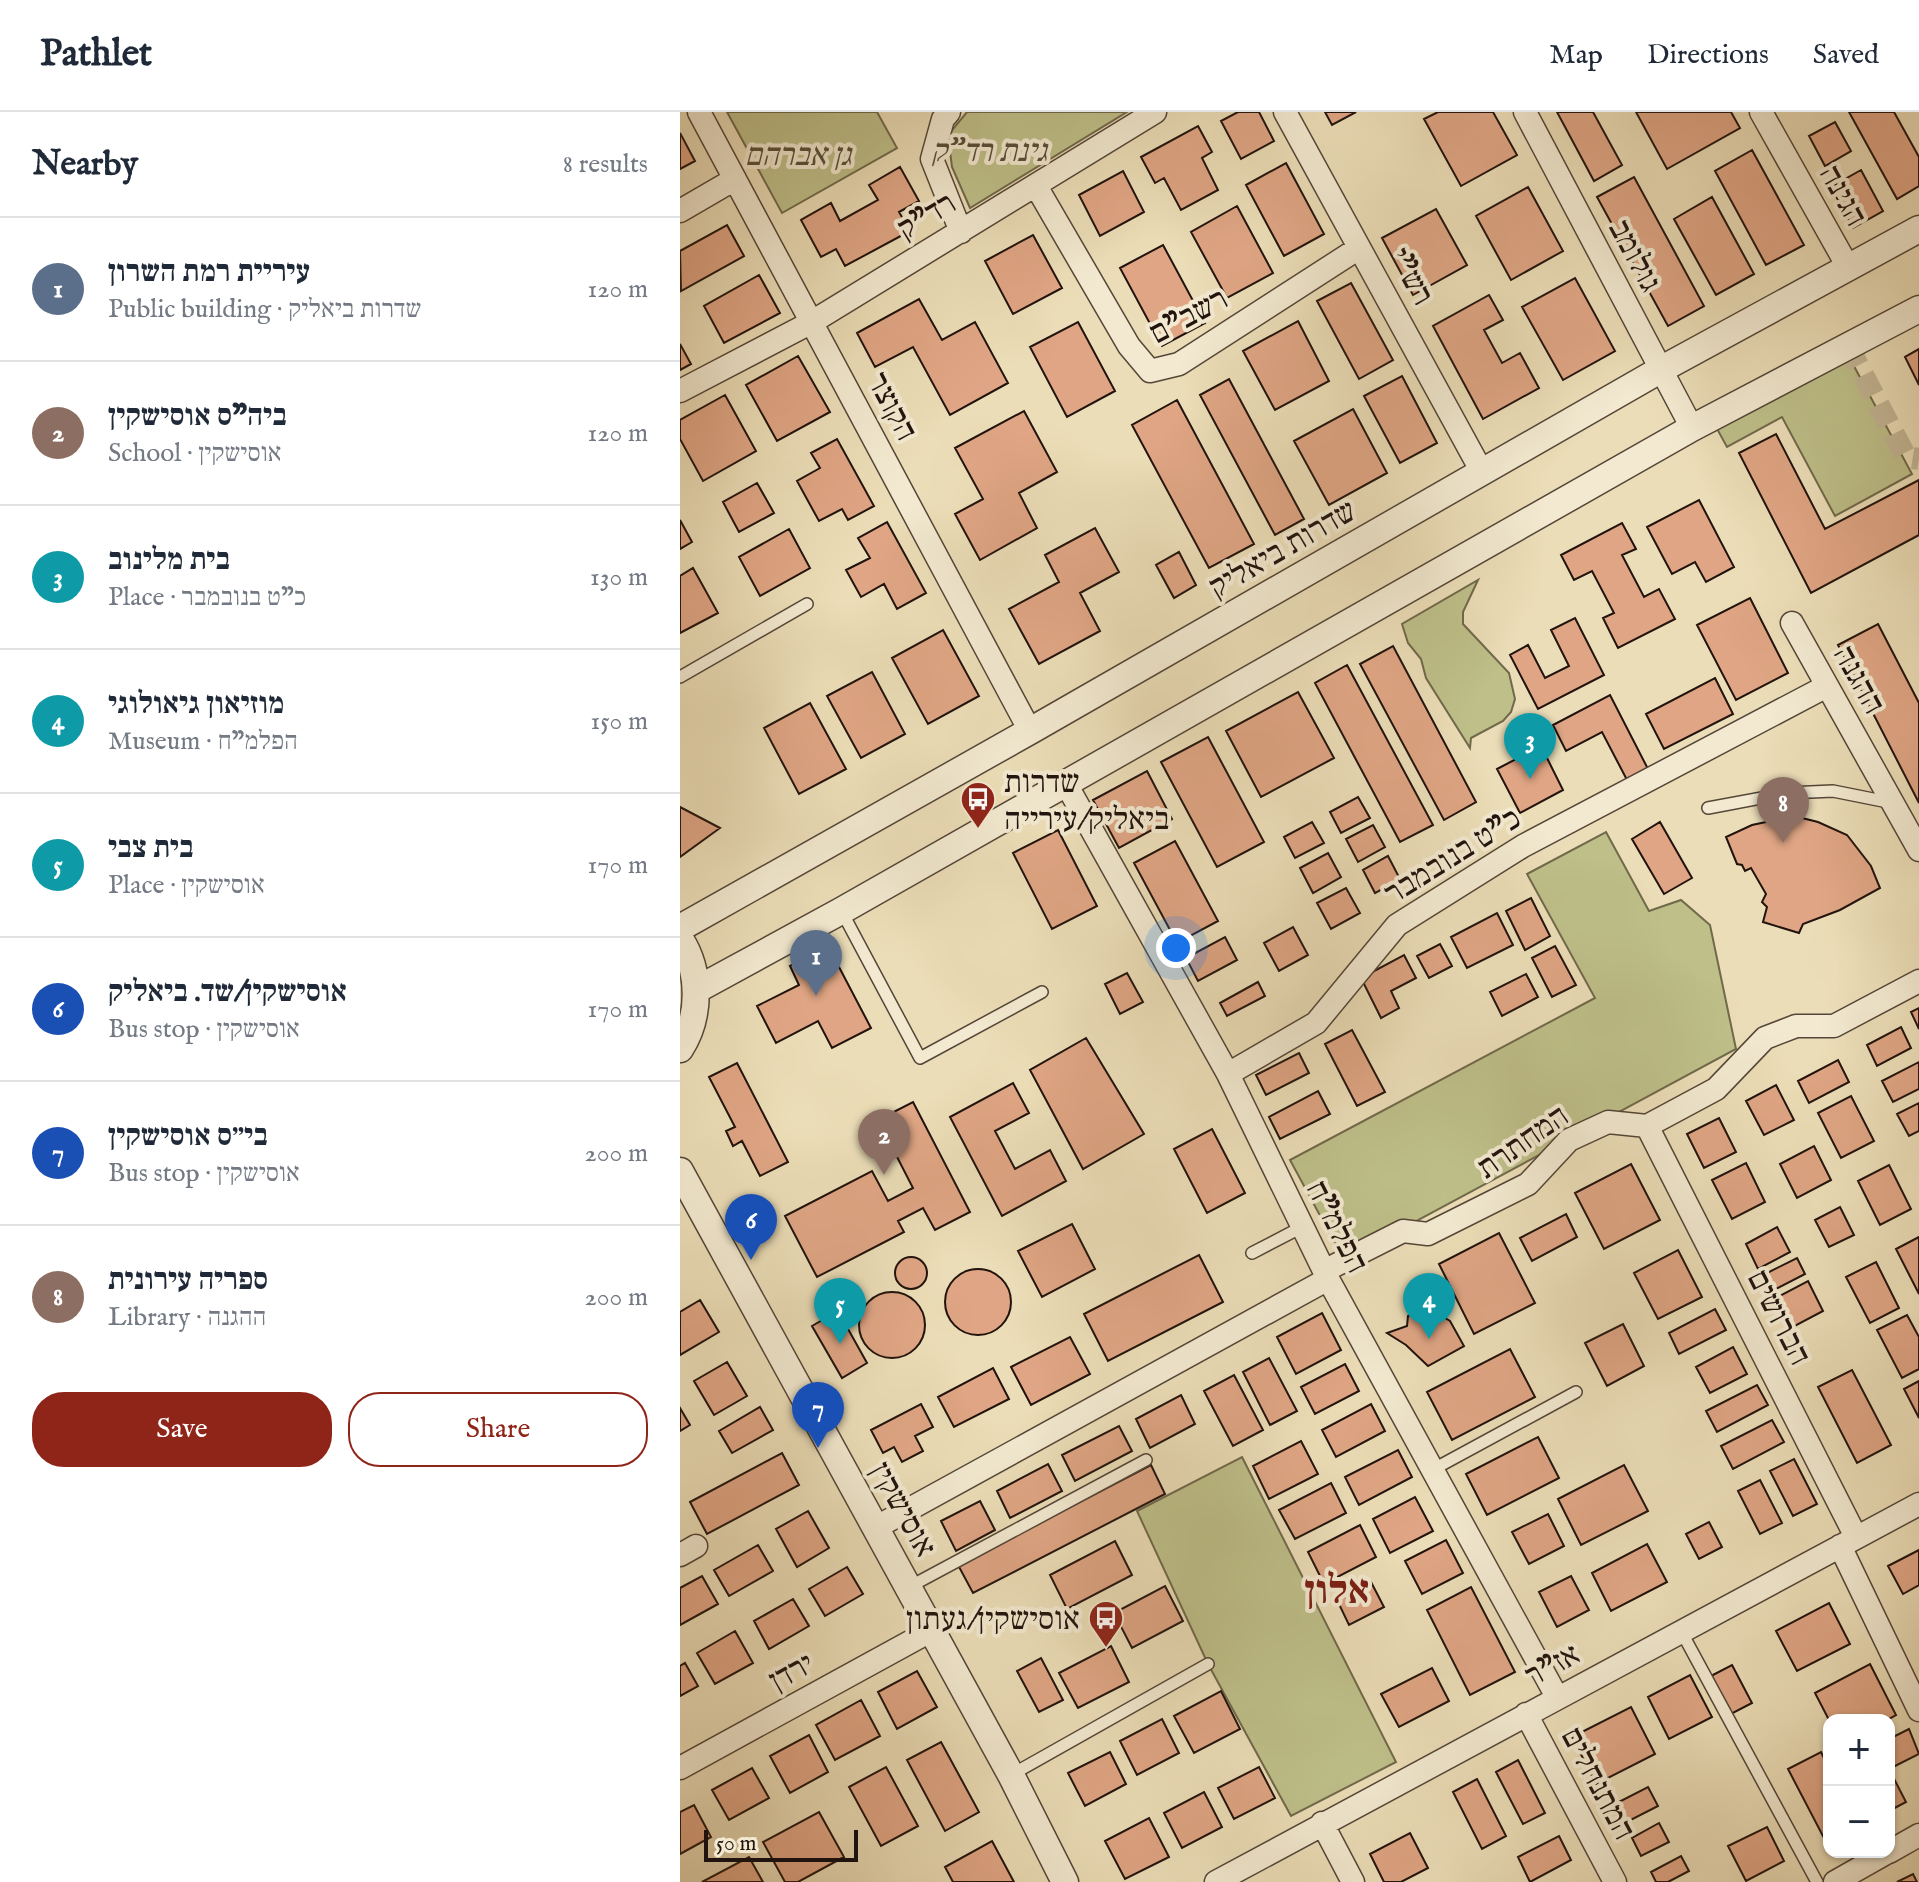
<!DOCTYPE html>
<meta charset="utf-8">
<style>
body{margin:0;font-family:"IM FELL English","Frank Ruhl Libre",serif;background:#f2f2f3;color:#1f2937}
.controls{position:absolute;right:24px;bottom:24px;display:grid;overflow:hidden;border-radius:16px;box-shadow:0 2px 6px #0004}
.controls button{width:72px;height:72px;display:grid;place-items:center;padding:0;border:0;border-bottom:2px solid #e0e1e3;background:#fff;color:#1f2937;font:40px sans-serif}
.scale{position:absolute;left:24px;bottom:20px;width:154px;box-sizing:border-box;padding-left:8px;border:4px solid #21130d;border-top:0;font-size:22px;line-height:28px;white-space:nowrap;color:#21130d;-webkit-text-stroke:6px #f2e9d0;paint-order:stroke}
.you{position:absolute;left:496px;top:836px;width:28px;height:28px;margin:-20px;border:6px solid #fff;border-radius:50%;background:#1a73e8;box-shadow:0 0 0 12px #1a73e833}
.badge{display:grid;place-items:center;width:52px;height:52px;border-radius:50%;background:#8f2418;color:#fff;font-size:26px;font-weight:700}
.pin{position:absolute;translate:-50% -66px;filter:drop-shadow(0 2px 4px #0008)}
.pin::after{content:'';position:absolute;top:42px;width:28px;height:24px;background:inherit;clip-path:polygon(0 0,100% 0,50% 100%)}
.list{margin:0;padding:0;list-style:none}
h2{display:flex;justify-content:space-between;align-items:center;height:104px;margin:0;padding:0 32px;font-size:34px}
h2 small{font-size:26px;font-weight:400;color:#747a83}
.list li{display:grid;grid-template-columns:52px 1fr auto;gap:24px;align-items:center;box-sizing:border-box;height:144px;padding:0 32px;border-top:2px solid #e0e1e3}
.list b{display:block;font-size:30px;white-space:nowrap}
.list p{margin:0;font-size:26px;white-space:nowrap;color:#747a83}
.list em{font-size:26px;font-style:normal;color:#747a83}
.actions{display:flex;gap:16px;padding:24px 32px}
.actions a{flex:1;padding:18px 0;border:2px solid #8f2418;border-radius:32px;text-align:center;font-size:28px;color:#8f2418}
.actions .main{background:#8f2418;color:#fff}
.map{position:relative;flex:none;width:1239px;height:1770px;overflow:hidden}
header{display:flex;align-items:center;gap:48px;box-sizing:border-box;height:112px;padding:0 40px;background:#fff;border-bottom:2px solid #e0e1e3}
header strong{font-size:38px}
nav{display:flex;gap:44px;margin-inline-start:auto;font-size:28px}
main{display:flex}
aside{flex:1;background:#fff}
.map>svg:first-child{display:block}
.green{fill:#bebf89;stroke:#70694b;stroke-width:2}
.building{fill:#dfa584;stroke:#21130d;stroke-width:2}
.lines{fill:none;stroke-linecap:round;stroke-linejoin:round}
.minor-tunnel{stroke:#c3b595;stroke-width:22;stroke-dasharray:22 11;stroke-linecap:butt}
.service-casing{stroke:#544638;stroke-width:14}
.minor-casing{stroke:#544638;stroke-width:25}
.tertiary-casing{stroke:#544638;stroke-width:29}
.service{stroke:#f2e9d0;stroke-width:11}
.minor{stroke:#f2e9d0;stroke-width:22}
.tertiary{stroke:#f2e9d0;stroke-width:26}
.labels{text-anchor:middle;stroke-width:8;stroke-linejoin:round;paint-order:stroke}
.park-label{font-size:32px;font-style:italic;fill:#584f38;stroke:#f2e9d0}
.street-label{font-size:32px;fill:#21130d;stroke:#f2e9d0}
.poi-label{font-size:32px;fill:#21130d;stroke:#f2e9d0;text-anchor:start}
.district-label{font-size:40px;font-weight:bold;fill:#7a1f14;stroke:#f2e9d0}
</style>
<header>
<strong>Pathlet</strong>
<nav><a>Map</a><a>Directions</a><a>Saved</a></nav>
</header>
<main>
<aside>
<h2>Nearby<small>8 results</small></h2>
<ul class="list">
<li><span class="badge" style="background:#5c6f8a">1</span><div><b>עיריית רמת השרון</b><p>Public building · שדרות ביאליק</p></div><em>120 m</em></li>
<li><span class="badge" style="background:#8d6e63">2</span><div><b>ביה&quot;ס אוסישקין</b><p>School · אוסישקין</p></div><em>120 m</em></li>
<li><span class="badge" style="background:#0f9aa8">3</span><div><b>בית מלינוב</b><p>Place · כ&quot;ט בנובמבר</p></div><em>130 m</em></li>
<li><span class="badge" style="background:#0f9aa8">4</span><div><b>מוזיאון גיאולוגי</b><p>Museum · הפלמ&quot;ח</p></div><em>150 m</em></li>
<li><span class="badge" style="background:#0f9aa8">5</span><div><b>בית צבי</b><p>Place · אוסישקין</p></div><em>170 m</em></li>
<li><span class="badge" style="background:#1a4fb4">6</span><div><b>אוסישקין/שד. ביאליק</b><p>Bus stop · אוסישקין</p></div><em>170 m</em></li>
<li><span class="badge" style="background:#1a4fb4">7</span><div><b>בי״ס אוסישקין</b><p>Bus stop · אוסישקין</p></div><em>200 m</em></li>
<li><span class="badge" style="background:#8d6e63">8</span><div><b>ספריה עירונית</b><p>Library · ההגנה</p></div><em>200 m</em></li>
</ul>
<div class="actions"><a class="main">Save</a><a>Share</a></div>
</aside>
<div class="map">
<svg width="1239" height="1770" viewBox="0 0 1239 1770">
<rect width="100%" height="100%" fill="#ebddb7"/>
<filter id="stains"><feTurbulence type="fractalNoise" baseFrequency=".0025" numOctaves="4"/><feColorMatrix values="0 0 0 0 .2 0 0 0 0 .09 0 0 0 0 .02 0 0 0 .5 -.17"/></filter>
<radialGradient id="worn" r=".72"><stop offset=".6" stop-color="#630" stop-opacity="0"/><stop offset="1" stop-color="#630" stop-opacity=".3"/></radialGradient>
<path class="green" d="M47,0H197L217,36L102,101Z
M287,0H447L290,96L272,55L268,23Z
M1168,243L1232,362L1155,404L1102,305L1047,335L1036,315Z
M798,468L783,500V512L829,561L835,587L831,600L823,609L791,626L790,636L746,566L741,547L728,531L722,512Z
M926,720L969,799L1001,788L1030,813L1056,937L664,1148L610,1048L915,886L847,762Z
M562,1345L716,1650L611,1704L528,1552L457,1399Z"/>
<path class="building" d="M558,0H579L594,29L561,47L541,9Z
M645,0H676L652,13Z
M758,0H813L837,43L781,74L744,7Z
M877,0H913L942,53L914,69Z
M956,0H1051L1060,16L987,57Z
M1169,0H1214L1239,45V74L1217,87Z
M1155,10L1171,39L1145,54L1129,24Z
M518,14L532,40L522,46L538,78L501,98L484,66L475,71L461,45Z
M0,21L15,49L0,57Z
M1072,38L1124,133L1086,153L1035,59Z
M606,51L644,122L604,144L566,73Z
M220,55L239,89L219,100L230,119L165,154L156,137L141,145L121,108L151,91L160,109L198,88L189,73Z
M1181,58L1203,99L1173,116L1151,75Z
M443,59L464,100L420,124L399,83Z
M954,65L1024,194L988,214L917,85Z
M848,75L883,139L831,168L796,104Z
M1032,85L1074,162L1036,183L994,107Z
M557,94L593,161L547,186L511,120Z
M756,97L787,153L733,183L702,126Z
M47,113L64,144L1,179L0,139Z
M353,123L382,176L333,202L305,149Z
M483,133L525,211L482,234L440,156Z
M79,163L100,201L44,231L24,194Z
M895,166L935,239L883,268L842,195Z
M671,171L713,248L679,267L637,189Z
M809,183L823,208L804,218L822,251L840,241L859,276L803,307L753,214Z
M239,187L262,228L295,210L328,271L270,303L233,235L195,255L177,221Z
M618,209L649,269L595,298L563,239Z
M398,210L435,279L387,305L350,235Z
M0,232L11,252L0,258Z
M1239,237V273L1225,245Z
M118,244L150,300L97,329L66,273Z
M722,264L757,331L720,351L684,284Z
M549,267L624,407L595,423L520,283Z
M45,283L76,339L23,369L0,327V308Z
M497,288L574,432L529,456L452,313Z
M673,297L707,361L649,393L614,329Z
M344,299L377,360L339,381L357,416L300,448L275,402L303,387L275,336Z
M1096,322L1145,417L1239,368V423L1131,481L1059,341Z
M157,327L194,394L168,408L162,397L139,409L117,369L140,356L131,341Z
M77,371L94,401L59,420L43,390Z
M1019,388L1054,455L1026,470L1015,450L992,462L967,415Z
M0,408L12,430L0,437Z
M207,410L246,481L217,497L204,472L181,485L166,458L190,446L178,426Z
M942,411L956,437L942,443L964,485L979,477L995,507L938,536L923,506L934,501L912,459L894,468L881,443Z
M415,416L439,460L400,481L420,519L359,552L329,497L379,470L365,443Z
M109,417L130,456L80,484L59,445Z
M499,440L516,473L494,486L476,453Z
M13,456L38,501L0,521V464Z
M1070,486L1108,561L1056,588L1017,513Z
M895,506L924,563L858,597L830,543L848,533L865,566L889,554L871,518Z
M1198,512L1239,591V691L1158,533Z
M263,518L299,584L248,612L212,546Z
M713,534L796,690L764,708L680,552Z
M667,553L753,713L720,730L635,571Z
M192,560L225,622L181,646L147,584Z
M1035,566L1053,602L984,637L966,602Z
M618,580L654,646L581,685L546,619Z
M930,583L968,657L947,668L922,620L886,639L873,613Z
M130,591L166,657L119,682L84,616Z
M528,625L584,730L537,755L481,650Z
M861,634L883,678L840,701L817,657Z
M467,659L492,707L439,736L413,688Z
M678,685L690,706L661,721L650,700Z
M0,695L40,716L0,745Z
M1114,704L1138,710L1167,723L1191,754L1200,776L1160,798L1123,812L1119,821L1083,810L1087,795L1082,790L1086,782L1071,756L1065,759L1062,753L1057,752L1046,725L1072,713Z
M632,710L644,731L615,746L604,725Z
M980,710L1012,766L984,782L952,727Z
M693,713L705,735L678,750L666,727Z
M378,718L417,794L372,817L333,741Z
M495,729L538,809L497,831L454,751Z
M648,741L661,765L633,781L620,756Z
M708,744L720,767L695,781L683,758Z
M666,776L680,801L651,817L637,791Z
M851,786L870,824L845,838L826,799Z
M817,801L833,833L787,856L771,825Z
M613,815L628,843L599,859L584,831Z
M545,825L557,848L518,869L506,846Z
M760,832L772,854L749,866L737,844Z
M148,834L191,916L152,936L138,909L96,931L77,894L119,873L110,854Z
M875,834L896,873L872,885L852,846Z
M724,843L736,866L711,879L719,896L701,906L681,866Z
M447,861L463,890L440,902L425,872Z
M846,862L858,885L822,904L810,880Z
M578,870L585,884L547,904L540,891Z
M1239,896V917L1231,900Z
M1221,915L1231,936L1197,954L1187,933Z
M672,918L705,980L677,994L645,932Z
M406,926L464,1022L403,1057L350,958Z
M619,941L629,961L586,983L576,963Z
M1158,948L1169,970L1129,991L1118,969Z
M1239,950V977L1213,990L1202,969Z
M57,951L108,1050L80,1064L62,1029L53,1034L46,1019L55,1015L29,965Z
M333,971L349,1001L315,1019L335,1057L370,1038L386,1069L322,1104L270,1005Z
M1096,973L1114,1008L1084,1023L1066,989Z
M638,979L650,1002L600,1027L589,1005Z
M1171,984L1194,1029L1161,1046L1138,1001Z
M233,990L290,1100L255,1118L243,1096L218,1109L224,1120L137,1165L105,1104L192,1059L208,1089L233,1076L198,1008Z
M1239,991V1019L1229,1024L1217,1002Z
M1039,1006L1056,1040L1024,1056L1007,1022Z
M532,1017L565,1081L527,1101L494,1037Z
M1134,1034L1151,1068L1117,1086L1100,1052Z
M1066,1051L1085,1090L1052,1107L1032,1068Z
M951,1052L980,1108L924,1137L895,1081Z
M1209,1053L1231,1097L1200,1113L1178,1069Z
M1160,1095L1174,1123L1149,1135L1135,1108Z
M886,1102L897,1125L852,1149L840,1126Z
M392,1112L415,1157L362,1185L338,1139Z
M1097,1115L1110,1140L1078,1157L1066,1132Z
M819,1121L855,1191L794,1222L759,1152Z
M1239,1125V1182L1216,1137Z
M998,1138L1022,1185L978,1207L954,1161Z
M519,1143L543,1190L428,1249L404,1202Z
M215 1161a16 16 0 1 1 32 0a16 16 0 1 1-32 0Z
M1117,1146L1125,1162L1090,1180L1081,1164Z
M1196,1150L1219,1196L1190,1211L1166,1165Z
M265 1190a33 33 0 1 1 66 0a33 33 0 1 1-66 0Z
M1128,1169L1143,1199L1111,1216L1096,1186Z
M179 1213a33 33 0 1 1 66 0a33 33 0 1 1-66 0Z
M20,1188L39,1220L0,1243V1200Z
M747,1195L770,1209L784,1234L748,1254L726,1233L707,1221L727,1214L728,1204Z
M1035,1197L1046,1218L999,1242L989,1221Z
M158,1199L187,1251L162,1266L132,1214Z
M642,1201L661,1238L616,1262L597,1225Z
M1227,1203L1239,1225V1257L1222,1266L1197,1218Z
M943,1212L964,1254L927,1274L905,1231Z
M390,1225L410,1262L351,1293L331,1255Z
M1053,1235L1067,1262L1030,1281L1016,1255Z
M830,1237L855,1285L772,1328L747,1280Z
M589,1246L617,1299L590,1313L563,1260Z
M47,1250L67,1284L34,1303L14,1269Z
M665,1252L679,1279L635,1302L621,1275Z
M313,1256L329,1287L274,1315L258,1285Z
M1172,1258L1211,1333L1177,1351L1138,1275Z
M554,1263L583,1318L553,1334L524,1279Z
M1239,1269V1306L1224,1277Z
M1077,1273L1088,1293L1037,1320L1026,1299Z
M501,1283L515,1312L470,1336L456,1307Z
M241,1292L253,1315L235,1324L243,1339L222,1350L214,1335L203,1341L191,1318Z
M691,1292L705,1319L656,1345L642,1318Z
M80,1295L93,1318L52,1341L39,1319Z
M0,1296L10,1313L0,1319Z
M1092,1308L1104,1330L1053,1357L1041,1334Z
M439,1314L452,1339L395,1369L382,1343Z
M858,1325L879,1366L807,1403L786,1362Z
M621,1329L638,1362L589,1387L573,1354Z
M718,1338L732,1365L679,1393L665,1365Z
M102,1341L119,1373L27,1422L10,1390Z
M1114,1347L1137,1392L1113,1404L1090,1359Z
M368,1352L382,1379L330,1406L317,1379Z
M471,1353L485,1382L293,1481L278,1453Z
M944,1353L968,1399L901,1433L878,1387Z
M1080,1368L1102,1411L1080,1422L1058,1379Z
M651,1371L666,1401L615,1427L599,1398Z
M735,1385L753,1419L710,1441L693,1407Z
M300,1389L315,1418L276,1439L261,1409Z
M128,1399L149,1436L117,1455L96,1417Z
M868,1402L884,1434L849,1452L832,1420Z
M1029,1410L1042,1435L1019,1447L1006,1422Z
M680,1413L696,1445L644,1472L628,1440Z
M766,1428L783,1461L742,1482L725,1449Z
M435,1429L452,1463L387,1497L370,1463Z
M967,1432L987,1470L931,1499L912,1461Z
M78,1433L93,1459L49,1484L34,1458Z
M1239,1438V1473L1223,1482L1208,1454Z
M167,1455L183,1482L145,1504L129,1477Z
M22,1464L38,1492L0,1513V1476Z
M891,1464L909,1498L877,1515L859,1480Z
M691,1470L704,1495L669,1513L657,1488Z
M485,1474L503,1509L452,1536L434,1501Z
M791,1475L835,1560L790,1583L747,1498Z
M113,1487L129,1514L89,1537L74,1509Z
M1149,1491L1170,1532L1117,1559L1096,1519Z
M55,1519L73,1551L35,1572L17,1541Z
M431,1534L449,1570L398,1596L379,1561Z
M361,1546L383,1588L359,1600L337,1559Z
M5,1551L18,1574L0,1584V1554Z
M1190,1552L1216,1603L1207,1608H1149L1135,1581Z
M1052,1553L1072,1591L1049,1603L1029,1565Z
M752,1556L769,1589L719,1615L701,1582Z
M237,1559L257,1595L217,1617L198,1580Z
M1010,1563L1032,1605L989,1627L968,1585Z
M541,1579L560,1617L514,1641L494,1604Z
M181,1588L200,1624L155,1648L136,1613Z
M951,1595L975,1642L916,1672L892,1625Z
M482,1607L499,1641L457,1663L440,1629Z
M1229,1617L1239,1642L1209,1657L1226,1690L1209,1699V1627Z
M129,1623L148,1660L110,1681L90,1644Z
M261,1630L299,1700L265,1719L227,1648Z
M430,1640L446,1672L405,1694L388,1661Z
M1141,1640L1149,1656V1726L1145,1728L1108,1657Z
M838,1648L865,1701L843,1712L816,1660Z
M206,1655L238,1714L201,1734L169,1675Z
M579,1655L595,1686L554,1707L538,1676Z
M72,1656L89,1686L49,1708L32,1678Z
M797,1667L826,1724L802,1737L773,1680Z
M968,1675L978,1694L941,1713L931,1694Z
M524,1680L542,1715L502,1736L484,1701Z
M14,1693L31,1725L0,1742V1700Z
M139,1700L164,1745L118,1770H105L83,1730Z
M469,1706L489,1745L445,1767L425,1729Z
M979,1711L989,1730L961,1744L952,1726Z
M1087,1715L1104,1749L1066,1769L1048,1734Z
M730,1721L748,1756L721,1770H704L690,1742Z
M879,1724L891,1748L850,1770L838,1745Z
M312,1729L334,1770H273L265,1755Z
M1001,1744L1009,1759L988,1770H976L971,1760Z
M69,1745L83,1770H22Z
M1233,1762L1237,1770H1217Z"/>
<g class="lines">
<path class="minor-tunnel" d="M1168,234L1226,345L1239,347"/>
<g class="service-casing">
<path id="service" d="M0,565L127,492
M1028,696L1108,681L1153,679L1213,691
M162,800L240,946L362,880
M572,1141L622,1115
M752,1358L896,1280
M229,1475L466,1348
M1001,1519L1137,1770
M331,1663L528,1552"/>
</g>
<g class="minor-casing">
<path id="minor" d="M19,0L350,619
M269,0L263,7L252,47L281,120
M605,0L802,360
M845,0L1012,316
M1081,0L1168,155
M356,74L449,234L470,259L499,252L679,136
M0,99L55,67
M0,279L132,210L475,0
M1112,511L1239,738
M385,670L548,962L648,1167L877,1585
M548,962L636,911L717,813L843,734L1147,574
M967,1014L1176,1425
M644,1159L723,1119L748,1122L848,1072L889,1028L928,1010L967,1014L1036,977L1085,926L1116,914H1154L1239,869
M195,1416L648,1167
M1160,1434L1239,1598
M0,1443L16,1434
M846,1602L935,1770
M0,1656L252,1518
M642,1711L673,1770
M1209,1740L1239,1723
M536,1770L1239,1392
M1155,1770L1208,1740"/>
</g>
<g class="tertiary-casing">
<path id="tertiary" d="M0,816L350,619L980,258L1239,117
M0,827C21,859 21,905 0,937
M16,878L161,799L1012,316L1239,197
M0,1059L331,1663L385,1770"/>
</g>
<use href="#service" class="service"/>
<use href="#minor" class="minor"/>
<use href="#tertiary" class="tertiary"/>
</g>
<defs>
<g id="bus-pin" transform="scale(1.8)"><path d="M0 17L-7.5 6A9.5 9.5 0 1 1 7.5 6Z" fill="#8f2418" stroke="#f2e9d0"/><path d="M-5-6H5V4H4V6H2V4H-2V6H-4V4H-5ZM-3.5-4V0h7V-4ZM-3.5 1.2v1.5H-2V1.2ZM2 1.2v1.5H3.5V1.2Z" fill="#fff"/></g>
</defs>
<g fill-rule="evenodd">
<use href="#bus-pin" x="298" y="687"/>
<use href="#bus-pin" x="426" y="1506"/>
</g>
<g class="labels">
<g class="park-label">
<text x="309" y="49">גינת רד"ק</text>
<text x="118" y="53">גן אברהם</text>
</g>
<g class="street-label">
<text transform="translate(1164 83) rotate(61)" y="11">הגינה</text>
<text transform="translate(246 103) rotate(-31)" y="11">רד"ק</text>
<text transform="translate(956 143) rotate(62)" y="11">גולומב</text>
<text transform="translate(732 164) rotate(61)" y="11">רש"י</text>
<text transform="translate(508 203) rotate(-28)" y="11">רשב"ם</text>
<text transform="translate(213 294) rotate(62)" y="11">הקוצר</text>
<text transform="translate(602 436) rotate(-30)" y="11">שדרות ביאליק</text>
<text transform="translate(1180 567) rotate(61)" y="11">ההגנה</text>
<text transform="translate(772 743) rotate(-32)" y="11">כ"ט בנובמבר</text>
<text transform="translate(842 1029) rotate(-35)" y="11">המחתרת</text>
<text transform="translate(658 1114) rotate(63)" y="11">הפלמ"ח</text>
<text transform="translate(1100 1205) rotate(63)" y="11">הברושים</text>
<text transform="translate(224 1397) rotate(61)" y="11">אוסישקין</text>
<text transform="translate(872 1552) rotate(-28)" y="11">אז"ר</text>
<text transform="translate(111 1559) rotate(-29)" y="11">ירדן</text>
<text transform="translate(919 1671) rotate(62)" y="11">המתנחלים</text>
</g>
<g class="poi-label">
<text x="324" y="680">שדרות<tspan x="324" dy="37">ביאליק/עירייה</tspan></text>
<text x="400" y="1517" text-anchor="end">אוסישקין/געתון</text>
</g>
<g class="district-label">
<text x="657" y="1491">אלון</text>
</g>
</g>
<rect width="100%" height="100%" filter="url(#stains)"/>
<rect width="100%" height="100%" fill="url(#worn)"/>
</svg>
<div class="controls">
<button>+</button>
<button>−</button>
</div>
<div class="scale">50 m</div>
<div class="you"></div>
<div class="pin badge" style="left:136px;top:884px;background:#5c6f8a">1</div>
<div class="pin badge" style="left:204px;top:1063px;background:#8d6e63">2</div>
<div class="pin badge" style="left:850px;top:667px;background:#0f9aa8">3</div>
<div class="pin badge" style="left:749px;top:1227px;background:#0f9aa8">4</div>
<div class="pin badge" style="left:160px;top:1232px;background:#0f9aa8">5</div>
<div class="pin badge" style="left:71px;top:1148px;background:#1a4fb4">6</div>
<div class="pin badge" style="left:138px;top:1336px;background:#1a4fb4">7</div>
<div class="pin badge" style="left:1103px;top:731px;background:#8d6e63">8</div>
</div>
</main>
